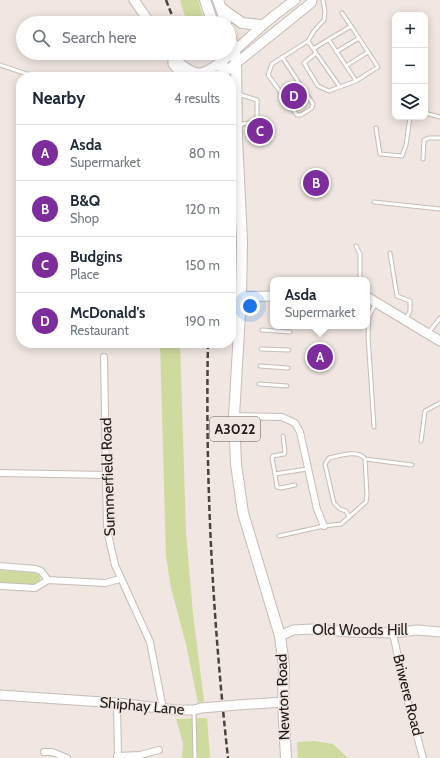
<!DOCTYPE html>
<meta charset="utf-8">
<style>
body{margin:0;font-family:Cabin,sans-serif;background:#f6f6f7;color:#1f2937}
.controls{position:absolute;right:12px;top:12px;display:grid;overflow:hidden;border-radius:8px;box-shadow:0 2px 10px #0003}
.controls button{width:36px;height:36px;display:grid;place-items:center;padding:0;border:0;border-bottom:1px solid #e0e1e3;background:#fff;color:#1f2937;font:20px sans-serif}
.you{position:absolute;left:250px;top:306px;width:14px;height:14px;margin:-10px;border:3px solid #fff;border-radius:50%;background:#1a73e8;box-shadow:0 0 0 6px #1a73e833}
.badge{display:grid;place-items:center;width:26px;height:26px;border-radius:50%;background:#7d2c9c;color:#fff;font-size:13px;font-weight:700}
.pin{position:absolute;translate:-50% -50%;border:2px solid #fff;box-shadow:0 1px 4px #0006}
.popup{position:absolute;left:270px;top:277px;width:100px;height:52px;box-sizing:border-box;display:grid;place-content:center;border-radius:8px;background:#fff;filter:drop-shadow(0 1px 3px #0005);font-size:13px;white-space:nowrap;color:#747a83}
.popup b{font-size:15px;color:#1f2937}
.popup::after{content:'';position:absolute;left:50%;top:100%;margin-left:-8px;border:8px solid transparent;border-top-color:#fff}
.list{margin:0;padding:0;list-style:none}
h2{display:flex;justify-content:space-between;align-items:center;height:52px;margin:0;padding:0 16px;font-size:17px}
h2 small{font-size:13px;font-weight:400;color:#747a83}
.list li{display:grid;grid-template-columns:26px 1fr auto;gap:12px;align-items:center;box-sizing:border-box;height:56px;padding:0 16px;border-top:1px solid #e0e1e3}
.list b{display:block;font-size:15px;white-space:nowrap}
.list p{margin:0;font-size:13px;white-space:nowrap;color:#747a83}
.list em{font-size:13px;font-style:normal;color:#747a83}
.icon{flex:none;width:22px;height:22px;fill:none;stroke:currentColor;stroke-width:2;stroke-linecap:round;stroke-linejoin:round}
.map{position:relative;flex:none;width:440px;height:758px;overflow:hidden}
.search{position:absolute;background:#fff;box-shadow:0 2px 10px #0003;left:16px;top:16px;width:220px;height:44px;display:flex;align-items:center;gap:10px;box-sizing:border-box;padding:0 14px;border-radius:22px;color:#747a83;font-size:15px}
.panel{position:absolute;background:#fff;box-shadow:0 2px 10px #0003;left:16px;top:72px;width:220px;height:276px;border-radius:16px}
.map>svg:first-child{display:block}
.green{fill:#cfda9f}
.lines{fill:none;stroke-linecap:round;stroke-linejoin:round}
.lane-casing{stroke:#c6bcb8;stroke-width:5}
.street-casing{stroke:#c6bcb8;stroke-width:8}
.secondary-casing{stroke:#c6bcb8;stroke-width:11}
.primary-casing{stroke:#c6bcb8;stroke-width:12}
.lane{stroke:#fff;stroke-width:3}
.street{stroke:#fff;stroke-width:6}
.secondary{stroke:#fff;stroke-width:9}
.primary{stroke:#fff;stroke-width:10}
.rail{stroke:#484442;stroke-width:2.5;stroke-dasharray:6 3;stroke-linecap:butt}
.secondary-bridge-casing{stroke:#c6bcb8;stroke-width:11;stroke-linecap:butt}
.secondary-bridge{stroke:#fff;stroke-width:9}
.labels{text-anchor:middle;stroke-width:3;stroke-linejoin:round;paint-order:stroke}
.shield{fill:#f0e6e2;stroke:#5e5956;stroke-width:1}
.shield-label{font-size:14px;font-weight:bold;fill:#1f1c1a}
.street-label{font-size:15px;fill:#1f1c1a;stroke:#f0e6e2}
</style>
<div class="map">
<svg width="440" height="758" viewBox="0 0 440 758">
<rect width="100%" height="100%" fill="#f0e6e2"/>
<path class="green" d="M180,0H198L205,23H187Z
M197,53H212L199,61Z
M160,343H180L186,532L193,614L204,701L198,703L186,644L171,588L166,556Z
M0,570L35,573L40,575V584L36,588L0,585Z
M207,718L210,758H182L183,743L176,719Z
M315,741L333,744L348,758H298L297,742Z"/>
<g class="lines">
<g class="lane-casing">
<path id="lane" d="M342,13L351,26
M329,40L356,81
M308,41L316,53L304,63L318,86L329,91L356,81L378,67L351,26L313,49
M336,52L359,38
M316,53L340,87
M282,57L313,104L312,108L301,115H297L268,75L272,64L308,41L314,31L324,20L325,12L323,0
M0,65L36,77
M346,66L368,52
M238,94L257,100V122L242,124L240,126
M425,113L440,117
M376,128L380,154L402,156L406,145L410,117
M423,159L424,140L429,138H440
M374,202L440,209
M356,246L360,254V280
M390,253L397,296L410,301V311L406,319
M262,330L290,332
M429,332L440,318
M261,349L289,350
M260,366L288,368
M259,384L287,386
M374,427L368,336L369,316L376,303
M283,436L285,452L284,454L273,456L272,458L275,474L307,469
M421,441L425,411L440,403
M275,474L277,487L281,488L295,485
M349,517L346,511L340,509L334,503L325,464L329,458C339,456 358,449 365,459
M279,536L324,526L341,524L366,502L367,495L365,459L412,465
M194,712L195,758"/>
</g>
<g class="street-casing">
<path id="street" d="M104,357L107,530L115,565L150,642L163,709
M234,416L282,417L295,423L300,432L317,509L324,526
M0,473L107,475
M0,566L36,569L41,571L48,580L105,583L120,579
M0,586L35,588L48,580
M393,633L405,691L423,758
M117,703L118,758
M44,752H52L67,758
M117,756L140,755L159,750"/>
</g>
<g class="secondary-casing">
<path id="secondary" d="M134,0L150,23
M169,53L173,59V64L184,77
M173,59C182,63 188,73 200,73C215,72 250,36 263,25C273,16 284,8 295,0
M214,77L224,73L311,3L312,0
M241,297L273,296
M367,297L440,341
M280,636L293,630L312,629L350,632L393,633L417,630L440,632
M0,695L117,703L176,710H194L201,708
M238,705L283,702"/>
</g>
<g class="primary-casing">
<path id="primary" d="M205,0L213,23
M218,0L226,23
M221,8L242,23L262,25
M229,33L235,50L236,63L237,138L242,241L241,297L234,416L236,464L243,513L280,636L284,666L283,702L286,758
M221,53L224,77
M231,161L234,177"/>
</g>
<use href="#lane" class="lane"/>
<use href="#street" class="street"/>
<use href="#secondary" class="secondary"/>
<use href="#primary" class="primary"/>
<path class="rail" d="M166,0L175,23
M185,53L187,59
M208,343C205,481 213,621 228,758"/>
<g class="secondary-bridge-casing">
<path id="secondary-bridge" d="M201,708L238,705"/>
</g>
<use href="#secondary-bridge" class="secondary-bridge"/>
</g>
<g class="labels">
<rect class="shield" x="210" y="417" width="50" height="24" rx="3"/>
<g class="shield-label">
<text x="235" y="434">A3022</text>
</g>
<g class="street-label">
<text transform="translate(108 477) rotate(-92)" y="5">Summerfield Road</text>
<text x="360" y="635">Old Woods Hill</text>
<text transform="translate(408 695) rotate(76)" y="5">Briwere Road</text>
<text transform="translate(283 697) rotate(-92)" y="5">Newton Road</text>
<text transform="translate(142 706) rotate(5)" y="5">Shiphay Lane</text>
</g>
</g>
</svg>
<div class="controls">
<button>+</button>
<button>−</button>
<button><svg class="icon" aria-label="layers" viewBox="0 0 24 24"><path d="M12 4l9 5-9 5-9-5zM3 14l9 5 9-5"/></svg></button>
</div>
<div class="you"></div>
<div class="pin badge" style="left:320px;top:357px">A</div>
<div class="popup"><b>Asda</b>Supermarket</div>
<div class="pin badge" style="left:316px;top:183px">B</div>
<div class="pin badge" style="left:260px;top:131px">C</div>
<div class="pin badge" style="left:294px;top:96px">D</div>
<div class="search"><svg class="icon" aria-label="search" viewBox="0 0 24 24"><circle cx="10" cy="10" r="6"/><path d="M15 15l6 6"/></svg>Search here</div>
<section class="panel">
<h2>Nearby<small>4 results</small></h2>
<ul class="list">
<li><span class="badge">A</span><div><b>Asda</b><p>Supermarket</p></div><em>80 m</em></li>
<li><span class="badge">B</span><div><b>B&amp;Q</b><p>Shop</p></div><em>120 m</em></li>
<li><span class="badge">C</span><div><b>Budgins</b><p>Place</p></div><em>150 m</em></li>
<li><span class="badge">D</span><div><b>McDonald's</b><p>Restaurant</p></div><em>190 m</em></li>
</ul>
</section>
</div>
